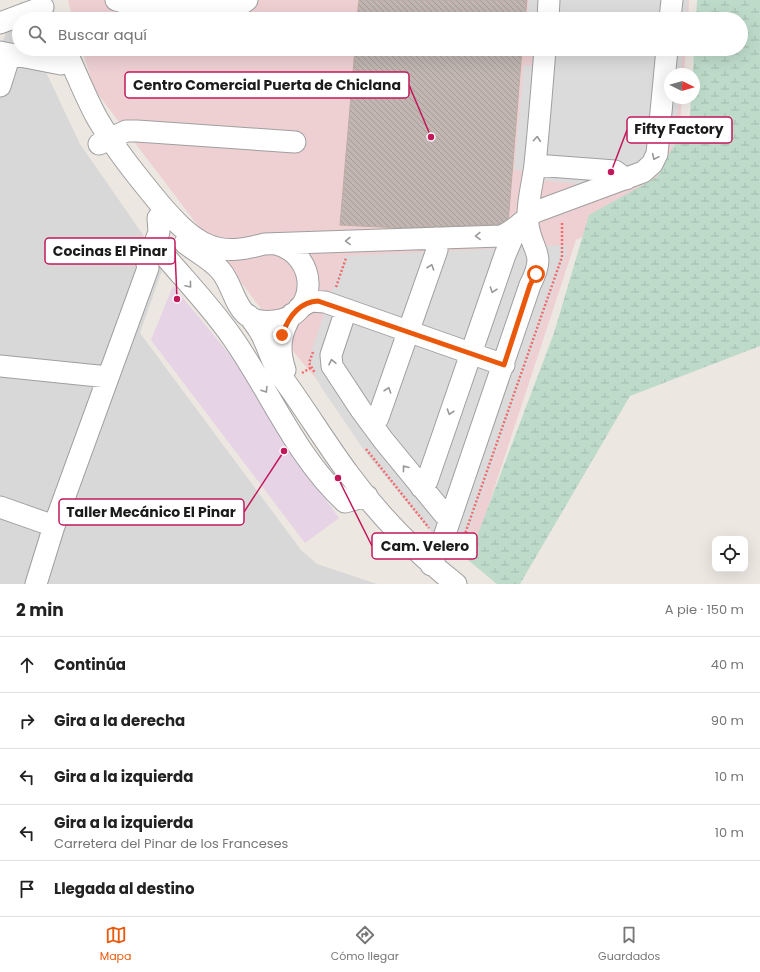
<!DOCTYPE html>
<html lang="es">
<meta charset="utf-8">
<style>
body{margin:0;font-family:Poppins,sans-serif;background:#f2f2f2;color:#222}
.controls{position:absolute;right:12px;bottom:12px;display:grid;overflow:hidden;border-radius:8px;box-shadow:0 4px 16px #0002}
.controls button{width:36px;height:36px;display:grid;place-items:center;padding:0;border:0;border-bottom:1px solid #e0e0e0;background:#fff;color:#222;font:20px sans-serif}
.compass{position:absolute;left:664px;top:68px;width:36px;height:36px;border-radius:50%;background:#fff;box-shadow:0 4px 16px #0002;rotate:95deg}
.stop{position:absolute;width:12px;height:12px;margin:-9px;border:3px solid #ea580c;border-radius:50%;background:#fff}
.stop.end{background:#ea580c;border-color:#fff;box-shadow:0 1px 4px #0008}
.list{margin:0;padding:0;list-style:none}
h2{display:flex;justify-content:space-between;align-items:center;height:52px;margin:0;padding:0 16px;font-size:17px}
h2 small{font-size:13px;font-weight:400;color:#767676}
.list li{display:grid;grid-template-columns:26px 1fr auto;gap:12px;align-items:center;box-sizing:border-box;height:56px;padding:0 16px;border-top:1px solid #e0e0e0}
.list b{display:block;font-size:15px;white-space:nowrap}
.list p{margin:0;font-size:13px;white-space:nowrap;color:#767676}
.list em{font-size:13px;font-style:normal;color:#767676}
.icon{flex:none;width:22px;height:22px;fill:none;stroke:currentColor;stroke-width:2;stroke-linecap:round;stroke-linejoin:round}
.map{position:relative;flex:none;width:760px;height:584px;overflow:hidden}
.search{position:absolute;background:#fff;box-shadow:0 4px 16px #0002;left:12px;right:12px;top:12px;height:44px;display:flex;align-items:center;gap:10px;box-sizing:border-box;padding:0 14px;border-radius:22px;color:#767676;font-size:15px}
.sheet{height:332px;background:#fff}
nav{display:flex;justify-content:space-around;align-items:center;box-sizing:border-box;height:56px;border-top:1px solid #e0e0e0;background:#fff;font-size:11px;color:#767676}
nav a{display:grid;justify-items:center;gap:2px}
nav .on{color:#ea580c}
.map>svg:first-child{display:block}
.residential{fill:#d9d8d8}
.commercial{fill:#eed0d3}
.industrial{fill:#e6d3e5}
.wetland{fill:url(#wetland-marsh)}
.parking{fill:#dbdbdb}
.building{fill:url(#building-back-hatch);stroke:#beaca4}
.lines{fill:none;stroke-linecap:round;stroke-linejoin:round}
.minor-casing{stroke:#9f9f9f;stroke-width:23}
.path{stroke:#f6696d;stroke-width:2.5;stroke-dasharray:2 2;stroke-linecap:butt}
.minor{stroke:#fff;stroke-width:21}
.oneway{stroke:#989898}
.route{stroke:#ea580c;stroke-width:5}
.leader{fill:none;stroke:#c2185b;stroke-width:1.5}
.callout-dot{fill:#c2185b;stroke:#fff;stroke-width:1.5}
.callout{fill:#fff;stroke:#c2185b;stroke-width:1.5}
.callout-label{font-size:14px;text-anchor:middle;font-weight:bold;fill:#1b1b1b}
</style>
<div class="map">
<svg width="760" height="584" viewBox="0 0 760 584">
<defs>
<pattern id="wetland-marsh" width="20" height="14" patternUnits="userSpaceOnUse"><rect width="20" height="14" fill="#bedbca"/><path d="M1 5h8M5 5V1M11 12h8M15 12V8" fill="none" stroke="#a3bbad"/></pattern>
<pattern id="building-back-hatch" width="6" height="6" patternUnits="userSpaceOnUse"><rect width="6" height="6" fill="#c1b6b1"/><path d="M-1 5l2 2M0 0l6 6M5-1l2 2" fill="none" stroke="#a59c98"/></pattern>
</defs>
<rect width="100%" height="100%" fill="#ede7e1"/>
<path class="residential" d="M20,2L55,6L53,19H19V49H48L45,70L80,144L164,265L140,333L301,550L317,564L377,584H0V47Z"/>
<path class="commercial" d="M68,0H689L688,19H73Z
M82,49H686L684,74H670V98H682L674,195L576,240L470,562L297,356L94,89Z"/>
<path class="industrial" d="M173,286L240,367L291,452L339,518L305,543L151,340Z"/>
<path class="wetland" d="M697,0H760V346L630,396L520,584H497L468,560L554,333L589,215L657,177L690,115L691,98H694L693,74L694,49H741V19H696Z"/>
<path class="parking" d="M529,0H688L686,19H527Z
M550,49H683L681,74H670V98H679L674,147L654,145L653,156L591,185L538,180V172L514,170L524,65L548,67Z
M566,245V254L459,560L446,550L366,453L321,387L308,361L344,256Z"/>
<path class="building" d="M359,0H527L525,19H357Z
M355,49H522L508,224L399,228L340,225Z"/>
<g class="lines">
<g class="minor-casing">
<path id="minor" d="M116,0L131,4L226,10L236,8L247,0
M548,19L549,0
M670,19L672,0
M0,23L43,7
M65,49C76,72 85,96 97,118C115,149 137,176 160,204C173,219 189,237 208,245C226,253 246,249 264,244L501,236C515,231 523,220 535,212L643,172L652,164L657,154L667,49
M0,52L61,64
M0,86L10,54
M99,144L126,131H137L295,142
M535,165L615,171L626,179
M185,243C196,252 212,260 221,271C238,292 234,326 275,321C319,316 319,255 276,244
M164,255C187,282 212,308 232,337C270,391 296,457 345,502L367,496
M299,308L311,301L325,302L504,365
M346,310L331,355L332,366L361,410L384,441L444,514L451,516
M248,315C252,320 256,325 259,330C268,344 271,363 281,376C304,407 325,442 348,473C378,514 416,553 456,584
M0,366L108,377
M285,370C278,349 280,333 292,314
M372,424L378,418L437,250L436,238
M421,487L427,481L505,255L517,227
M0,507L54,526
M431,565L445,534L530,285C547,252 532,253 528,225C526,205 533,183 535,164C539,126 542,87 545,49
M36,584L54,526L148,268L147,264L159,232L158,218"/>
</g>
<path class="path" d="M336,287L346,258
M313,352L309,363L315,373
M302,373L312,367
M366,449L429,528
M455,553L459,551L562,257V221"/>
<use href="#minor" class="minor"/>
</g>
<defs><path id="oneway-chevron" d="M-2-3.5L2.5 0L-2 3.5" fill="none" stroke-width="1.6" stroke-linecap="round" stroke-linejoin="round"/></defs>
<g class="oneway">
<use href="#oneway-chevron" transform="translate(537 139) rotate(-85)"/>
<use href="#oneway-chevron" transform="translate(655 157) rotate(114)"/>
<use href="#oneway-chevron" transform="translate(478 236) rotate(178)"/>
<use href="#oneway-chevron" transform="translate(348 241) rotate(178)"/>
<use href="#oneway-chevron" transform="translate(431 267) rotate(-71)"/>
<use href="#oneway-chevron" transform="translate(189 285) rotate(50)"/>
<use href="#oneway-chevron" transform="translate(493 290) rotate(109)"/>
<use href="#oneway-chevron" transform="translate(332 362) rotate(-102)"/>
<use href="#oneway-chevron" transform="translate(265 390) rotate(58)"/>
<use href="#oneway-chevron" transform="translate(388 390) rotate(-71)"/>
<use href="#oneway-chevron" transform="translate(450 412) rotate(109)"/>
<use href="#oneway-chevron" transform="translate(405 468) rotate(-128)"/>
</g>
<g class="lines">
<path class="route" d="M282,335C288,318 299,302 318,301L504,365L530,285L536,274"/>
</g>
<path class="leader" d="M431 137L409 85M611 172L627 130M177 299L175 251M284 451L244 512M338 478L372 546"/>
<g class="callout-dot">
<circle cx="431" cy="137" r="4"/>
<circle cx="611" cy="172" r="4"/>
<circle cx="177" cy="299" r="4"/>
<circle cx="284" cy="451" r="4"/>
<circle cx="338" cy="478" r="4"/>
</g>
<g class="callout">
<rect x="125" y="72" width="284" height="26" rx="4"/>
<rect x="627" y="117" width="105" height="26" rx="4"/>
<rect x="45" y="238" width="130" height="26" rx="4"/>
<rect x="59" y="499" width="185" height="26" rx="4"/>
<rect x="372" y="533" width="105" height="26" rx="4"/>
</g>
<g class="callout-label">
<text x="267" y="90">Centro Comercial Puerta de Chiclana</text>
<text x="679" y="134">Fifty Factory</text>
<text x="110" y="256">Cocinas El Pinar</text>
<text x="151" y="517">Taller Mecánico El Pinar</text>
<text x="425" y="551">Cam. Velero</text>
</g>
</svg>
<div class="controls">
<button><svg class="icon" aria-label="locate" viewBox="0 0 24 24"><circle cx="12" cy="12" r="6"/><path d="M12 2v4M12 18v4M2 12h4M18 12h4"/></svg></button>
</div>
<svg class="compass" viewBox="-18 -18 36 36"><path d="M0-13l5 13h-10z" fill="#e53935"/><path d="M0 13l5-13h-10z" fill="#767676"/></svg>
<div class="stop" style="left:536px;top:274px"></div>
<div class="stop end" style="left:282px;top:335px"></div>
<div class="search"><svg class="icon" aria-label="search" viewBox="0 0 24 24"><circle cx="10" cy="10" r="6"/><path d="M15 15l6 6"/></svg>Buscar aquí</div>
</div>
<section class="sheet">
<h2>2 min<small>A pie · 150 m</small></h2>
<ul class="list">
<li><svg class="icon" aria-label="ahead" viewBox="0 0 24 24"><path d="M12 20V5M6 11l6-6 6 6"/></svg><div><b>Continúa</b></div><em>40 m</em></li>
<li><svg class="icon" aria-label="right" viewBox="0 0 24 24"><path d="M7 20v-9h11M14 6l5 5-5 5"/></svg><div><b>Gira a la derecha</b></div><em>90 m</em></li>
<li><svg class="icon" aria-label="left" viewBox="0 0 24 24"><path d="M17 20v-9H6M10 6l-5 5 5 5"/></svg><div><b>Gira a la izquierda</b></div><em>10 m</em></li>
<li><svg class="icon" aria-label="left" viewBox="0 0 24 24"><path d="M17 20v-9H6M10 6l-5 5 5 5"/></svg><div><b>Gira a la izquierda</b><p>Carretera del Pinar de los Franceses</p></div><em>10 m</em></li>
<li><svg class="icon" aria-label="arrive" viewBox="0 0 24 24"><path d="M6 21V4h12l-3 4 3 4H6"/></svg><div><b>Llegada al destino</b></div></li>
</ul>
</section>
<nav>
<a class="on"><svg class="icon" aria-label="map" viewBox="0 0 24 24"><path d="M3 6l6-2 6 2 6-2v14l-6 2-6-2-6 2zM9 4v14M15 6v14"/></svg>Mapa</a>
<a><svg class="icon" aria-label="directions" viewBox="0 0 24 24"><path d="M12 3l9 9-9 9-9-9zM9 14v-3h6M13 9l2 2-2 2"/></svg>Cómo llegar</a>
<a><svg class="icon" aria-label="saved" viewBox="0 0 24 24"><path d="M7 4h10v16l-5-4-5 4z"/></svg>Guardados</a>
</nav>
